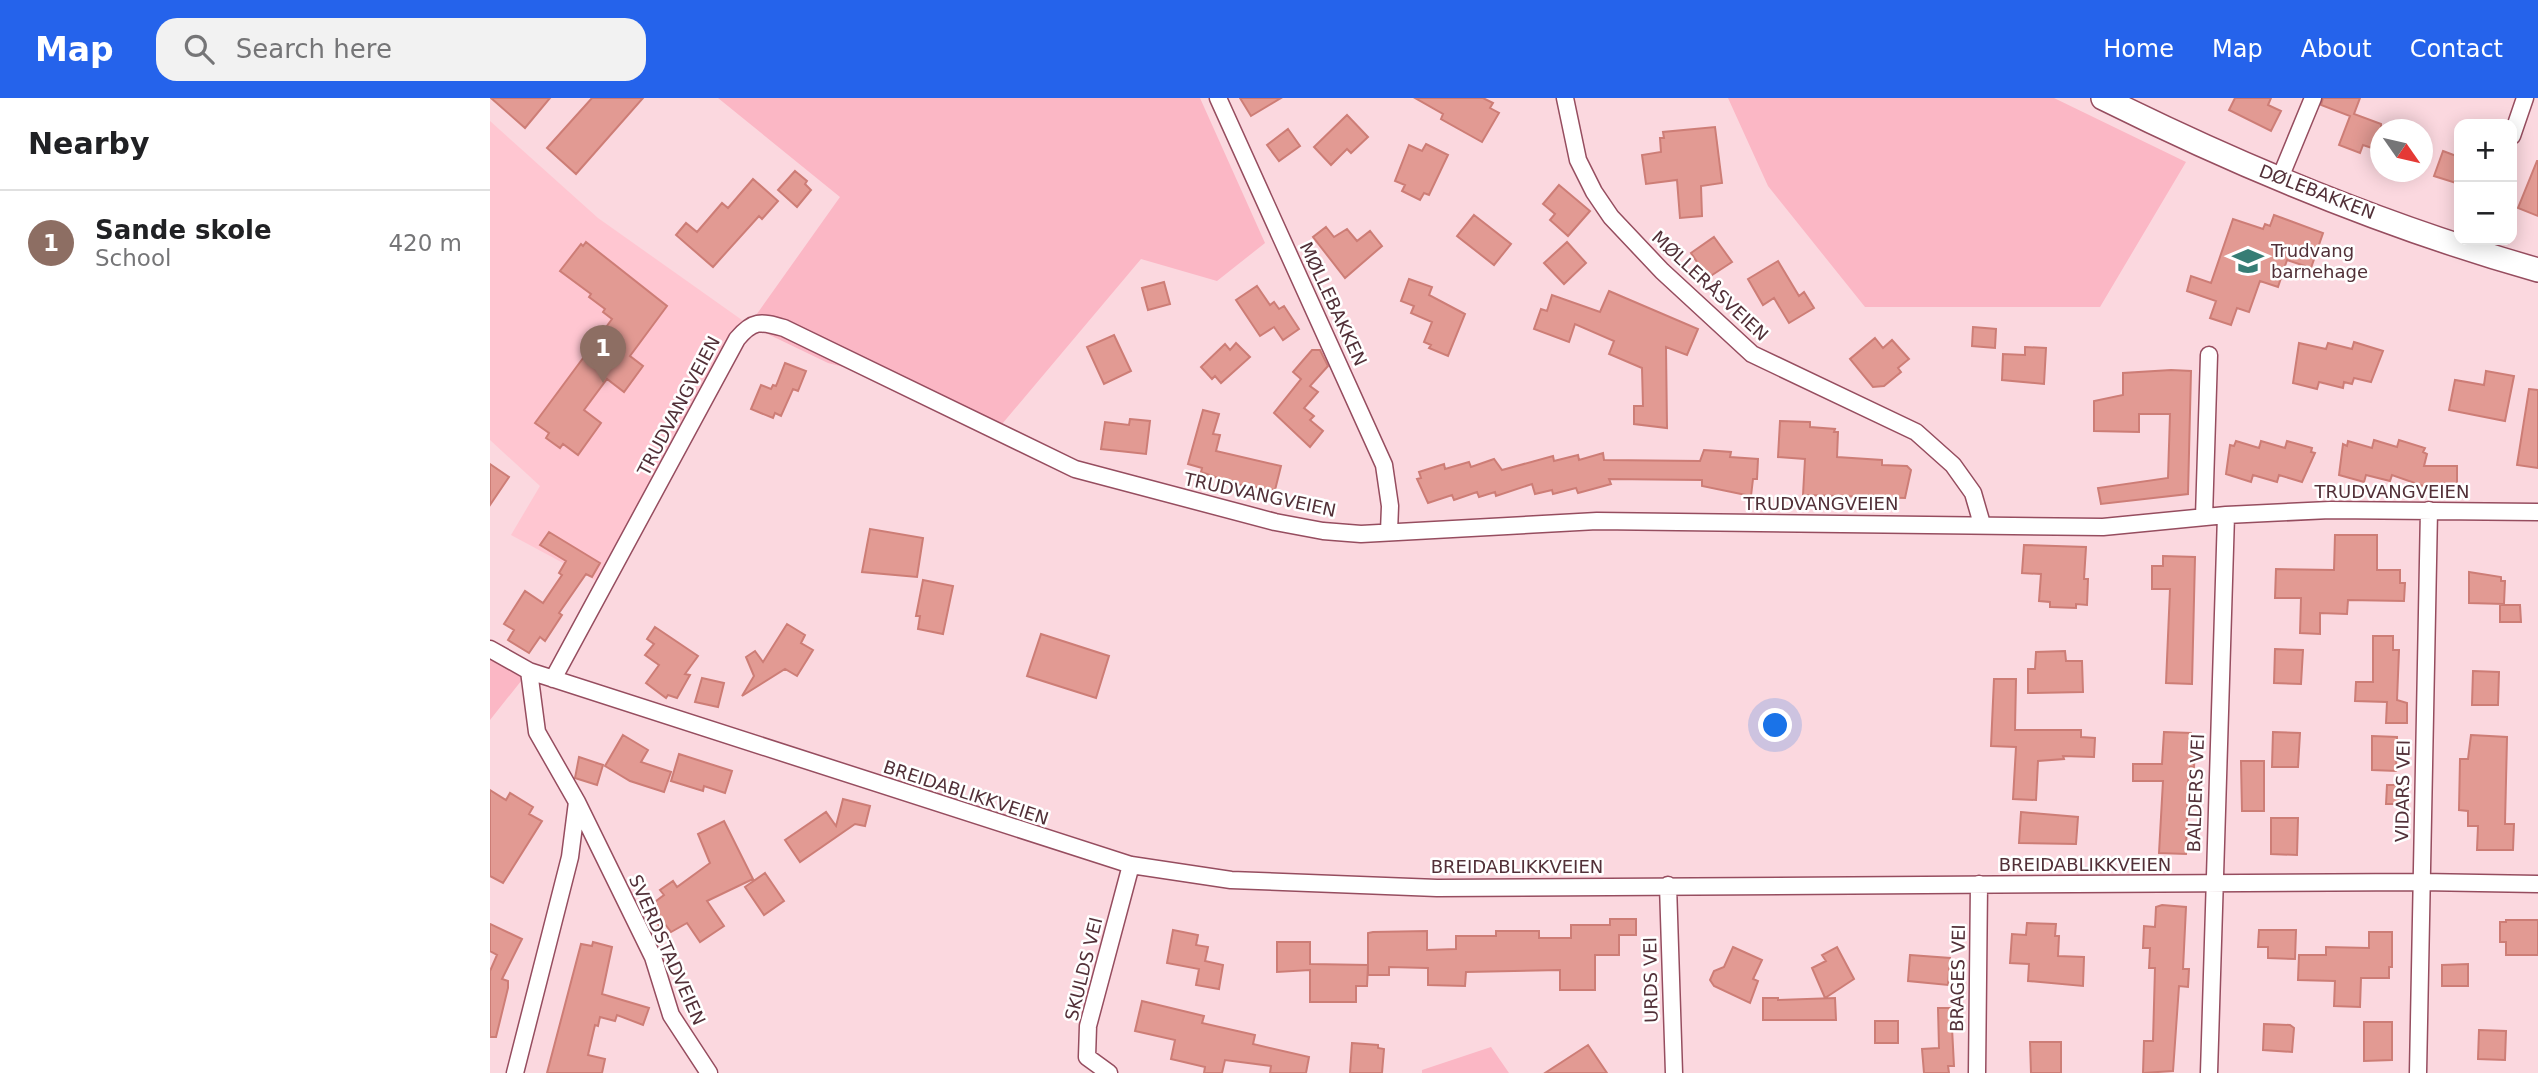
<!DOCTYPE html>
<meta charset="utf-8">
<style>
body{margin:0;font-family:"DejaVu Sans",sans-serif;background:#f2f2f2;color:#202124}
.controls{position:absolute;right:21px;top:21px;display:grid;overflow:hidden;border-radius:14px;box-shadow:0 4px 18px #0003}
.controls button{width:63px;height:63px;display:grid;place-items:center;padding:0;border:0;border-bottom:2px solid #e0e0e0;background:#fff;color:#202124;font:35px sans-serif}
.compass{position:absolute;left:1880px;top:21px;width:63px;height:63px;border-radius:50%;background:#fff;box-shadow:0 4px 18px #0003;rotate:124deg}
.you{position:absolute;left:1286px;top:628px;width:24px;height:24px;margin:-18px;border:5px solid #fff;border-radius:50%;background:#1a73e8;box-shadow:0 0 0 10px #1a73e833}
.badge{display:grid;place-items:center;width:46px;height:46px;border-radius:50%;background:#2563eb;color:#fff;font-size:23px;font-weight:700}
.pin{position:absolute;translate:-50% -58px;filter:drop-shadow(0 2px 4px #0008)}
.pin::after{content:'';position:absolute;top:37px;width:24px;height:21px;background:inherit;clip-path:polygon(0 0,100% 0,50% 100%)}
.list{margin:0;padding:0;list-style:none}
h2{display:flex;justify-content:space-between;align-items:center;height:91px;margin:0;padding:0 28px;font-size:30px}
h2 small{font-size:23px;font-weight:400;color:#757577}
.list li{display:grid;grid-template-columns:46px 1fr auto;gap:21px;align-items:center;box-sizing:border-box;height:105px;padding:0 28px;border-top:2px solid #e0e0e0}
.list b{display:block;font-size:26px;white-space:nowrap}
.list p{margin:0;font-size:23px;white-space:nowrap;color:#757577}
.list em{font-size:23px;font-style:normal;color:#757577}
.icon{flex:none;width:38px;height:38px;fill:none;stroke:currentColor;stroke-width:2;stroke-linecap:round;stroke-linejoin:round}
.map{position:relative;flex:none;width:2048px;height:975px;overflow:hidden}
header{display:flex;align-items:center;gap:42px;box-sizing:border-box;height:98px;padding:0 35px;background:#2563eb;color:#fff}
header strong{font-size:33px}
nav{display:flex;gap:38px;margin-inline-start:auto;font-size:24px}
.search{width:490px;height:63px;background:#f2f2f2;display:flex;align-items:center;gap:18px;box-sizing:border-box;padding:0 24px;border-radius:21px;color:#757577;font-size:26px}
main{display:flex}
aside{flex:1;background:#fff}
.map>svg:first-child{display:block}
.built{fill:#ffc6d1}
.green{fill:#fbb7c5}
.building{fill:#e29a93;stroke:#cd7d76;stroke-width:2}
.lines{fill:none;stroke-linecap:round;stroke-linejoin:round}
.minor-casing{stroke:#964d5f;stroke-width:19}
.secondary-casing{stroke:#964d5f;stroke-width:26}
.minor{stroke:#fff;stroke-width:16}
.secondary{stroke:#fff;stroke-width:23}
.labels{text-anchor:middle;stroke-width:5;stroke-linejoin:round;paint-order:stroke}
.street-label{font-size:18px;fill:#523038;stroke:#fff}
.poi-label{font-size:18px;fill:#523038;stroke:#fff;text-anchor:start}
</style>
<header>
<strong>Map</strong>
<div class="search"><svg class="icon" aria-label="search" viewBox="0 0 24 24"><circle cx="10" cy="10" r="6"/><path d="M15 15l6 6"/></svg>Search here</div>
<nav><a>Home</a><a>Map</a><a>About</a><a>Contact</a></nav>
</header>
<main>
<aside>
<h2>Nearby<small></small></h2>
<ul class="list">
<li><span class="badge" style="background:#8d6e63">1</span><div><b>Sande skole</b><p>School</p></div><em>420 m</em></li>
</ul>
</aside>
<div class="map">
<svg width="2048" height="975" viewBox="0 0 2048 975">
<rect width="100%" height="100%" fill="#fbd8df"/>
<path class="built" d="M0,23L108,120L259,227L114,487L21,437L50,388L0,342Z"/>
<path class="green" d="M228,0H710L775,145L727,183L651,161L507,332L410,283L338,265L259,227L350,99Z
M1238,0H1564L1696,64L1610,209H1375L1278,88Z
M0,549L39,573L0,622Z
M1001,949L1019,975H932V972Z"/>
<path class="building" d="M1,0H60L35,30Z
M102,0H153L86,76L57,50Z
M750,0H791L761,18Z
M925,0H993L1003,5L1000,10L1009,15L992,44L951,21L953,16Z
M1745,0H1781L1778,7L1791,13L1781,33L1739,12Z
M1833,0H1870L1864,16L1891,26V53L1873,47L1870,55L1849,47L1860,18L1831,7Z
M857,17L878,39L861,55L857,51L841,67L824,49Z
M1225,29L1232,85L1211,88L1212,118L1190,120L1187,82L1156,86L1152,57L1171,54L1170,40H1174L1173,34Z
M798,31L810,48L789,63L777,47Z
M936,46L958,57L939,97L934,95L930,102L912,93L915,87L905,83L919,47L932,53Z
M1953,53L1969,59V86L1944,78Z
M2047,63H2048V118L2028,110Z
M305,73L317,83L315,86L321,92L307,109L288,92Z
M263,81L288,103L272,121L269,118L223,169L186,137L196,125L207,134L232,105L238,110Z
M1069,87L1100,113L1078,138L1060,122L1065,116L1053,106Z
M984,117L1021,146L1004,167L967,138Z
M1784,117L1833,135L1821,170L1797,162L1788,189L1770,183L1759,214L1747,210L1741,227L1720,220L1726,203L1697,193L1701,178L1721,185L1743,121L1773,131L1775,126L1780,128Z
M836,129L844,139L857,131L867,143L880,133L892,148L855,180L823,139Z
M1224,139L1242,164L1213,183L1204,170L1209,167L1201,155Z
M96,144L177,208L140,258L153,268L134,294L117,281L94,312L111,325L88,357L73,346L70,350L56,340L59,335L45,325L122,221L113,214L115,211L99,199L101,196L70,173L91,146L93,148Z
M1077,144L1096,165L1074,186L1054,165Z
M1288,163L1309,198L1314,194L1324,210L1299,225L1284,200L1273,207L1258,181Z
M919,181L942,189L939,197L975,216L958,258L939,250L941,247L934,244L942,224L921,215L924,208L911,203Z
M674,184L680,206L658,212L652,190Z
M767,188L780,207L784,204L789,211L794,208L809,231L793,242L784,229L770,238L746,202Z
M1119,193L1208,231L1197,257L1176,249L1177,330L1144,326V308H1153L1152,270L1119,256L1124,243L1085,226L1079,244L1044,231L1051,211L1057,213L1062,197L1110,214Z
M1483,229L1506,231L1505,250L1482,248Z
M624,237L641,273L614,286L597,249Z
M1385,240L1393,250L1402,242L1419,261L1408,270L1411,274L1394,288L1383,289L1360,261Z
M1864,244L1893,253L1881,284L1864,280L1862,286L1854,284L1853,290L1829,284L1827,291L1803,285L1809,245L1836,251L1838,245L1862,251Z
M746,245L760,259L731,285L725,278L722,281L711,269L735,246L740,252Z
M1535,249L1556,250L1554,286L1512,282L1513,256L1535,257Z
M822,252H830L838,268L820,288L828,294L814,310L824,318L820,322L833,333L820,349L784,315L811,281L803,274Z
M295,265L316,273L308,293L303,291L291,318L285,315L283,320L261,311L271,287L281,291L283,287L286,288Z
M1681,272L1701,273L1698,396L1611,406L1608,390L1678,380L1680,316H1649V334L1604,333V303L1633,297V275Z
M1996,273L2024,278L2015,323L1959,312L1965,282L1994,287Z
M2039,291L2048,292V370L2027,367Z
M713,312L729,316L723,336L730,337L726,353L791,368L785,392L746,386L711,374L712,370L698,366Z
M640,321L660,323L656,356L611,351L615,324L639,327Z
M1290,323L1320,324V329L1345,331L1344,334H1348L1347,359L1392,362V367L1417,368L1421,372L1415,400L1313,397L1315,361L1288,359Z
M1884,342L1907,349L1909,342L1935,350L1933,354L1937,356L1934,368H1967V389H1936L1902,377L1900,383L1876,377L1874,384L1849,377L1853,346L1857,348L1858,343L1882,350Z
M1746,343L1769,350L1771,343L1795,350L1797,343L1822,350L1821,354L1825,355L1812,384L1789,377L1787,384L1763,377L1761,384L1736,376L1740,347L1744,348Z
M1214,352L1241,354L1240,359L1268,361L1267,381H1263L1261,398L1212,388V382L1119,381L1121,386L1088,395L1086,390L1063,396L1062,392L1045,396L1042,386L1006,398L1005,394L989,399L987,394L964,402L962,397L938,405L927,381L931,380L929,374L954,366L955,371L979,364L981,369L1004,361L1012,372L1063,358L1064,363L1088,357L1089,362L1113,355L1114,362L1210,363Z
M0,366L19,379L0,407Z
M380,431L433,440L427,479L372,474Z
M59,434L110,465L102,479L96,476L69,515L72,517L55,543L50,539L39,555L18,542L24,532L14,526L35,493L53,505L72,477L69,475L76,463L50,447Z
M1845,437H1887V472H1910V485H1915L1914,503L1858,502L1857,516L1830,515V536L1810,535L1811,500H1785L1786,471L1844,472Z
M1534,447L1596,449L1594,481H1598L1597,507L1586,506V510L1560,509V504L1549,503L1551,476L1532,475Z
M1673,458L1705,459L1702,586L1676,585L1680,491H1662V468H1673Z
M1979,474L2011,479V483H2015L2014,506L1979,505Z
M433,482L463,488L453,536L428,531L430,518H426Z
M2010,507H2030L2031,524H2010Z
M297,526L315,537L311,545L323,552L307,578L295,571L252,598L264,578L256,559L265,553L273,564Z
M165,529L208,558L195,576L200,577L187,600L178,597L176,600L156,585L169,567L155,557L164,546L157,541Z
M551,536L619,558L606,600L537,578Z
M1883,538H1903V552H1909L1907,602L1917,605V625H1896L1897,604L1865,603L1866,584H1883Z
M1785,551L1813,552L1811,586L1784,585Z
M1575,553L1576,563H1592L1593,594L1538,595V571H1545L1546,554Z
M1983,573L2009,574L2008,607H1982Z
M212,580L234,585L228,609L205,604Z
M1504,581H1526L1525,632H1591V639L1605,640L1604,659L1573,658L1574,661L1548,663L1546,702L1523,701L1526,649L1501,648Z
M1674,634L1701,635L1700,653H1705L1704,669H1700L1698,685L1696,756L1669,755L1673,683H1643V666H1672Z
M1783,634L1810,635L1808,669H1782Z
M133,637L158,652L151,664L181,674L174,694L140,683L115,668Z
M1981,637L2017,639L2015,726H2024L2023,752H1987L1988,728H1978V713L1969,712L1970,661H1978Z
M1882,638L1907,639L1906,673L1882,672Z
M189,656L242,673L235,695L214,688L213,693L181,683Z
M89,659L113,667L107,687L85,680Z
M1751,663H1774V713H1752Z
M1897,687H1915V706H1896Z
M0,692L16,702L20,695L43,709L39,716L52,723L13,785L0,778Z
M353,701L380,708L375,728L365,726L310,764L295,742L336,714L346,728Z
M1531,714L1588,719L1586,746L1529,745Z
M1781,720H1808L1807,757L1781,756Z
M234,723L263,781L217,803L234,828L210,844L197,825L181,834L175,826L170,829L159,815L165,811L162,806L174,797L170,792L183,783L187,789L220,765L208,736Z
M275,775L294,803L274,817L255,789Z
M1672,807L1696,809L1693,871H1699L1698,889L1689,888L1683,973L1653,975L1654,943H1663L1665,870H1659L1660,850H1653L1654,828L1665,829L1666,809Z
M1120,821H1146V837H1129V857H1105V892H1070V872L976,874L975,888L938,887V870L899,869V877H878V835L883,834L937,833V852L966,851V838H1006V833H1049V840H1081V827H1120Z
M2016,822H2048V857H2016V844H2010V824H2016Z
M1537,825L1566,826L1565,838H1569L1568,858L1594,859L1593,888L1538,883L1539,866L1520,865L1522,836L1536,837Z
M0,826L32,841L12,881L18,883V890L6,939H0V873L7,857L0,853Z
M683,832L708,837L706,847L718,849L715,863L733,867L729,891L706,887L709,871L677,865Z
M1769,832H1806L1805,861L1778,860V849H1768Z
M1879,834H1902V869H1899V880H1871L1870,909L1844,908L1845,883L1808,882L1809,857H1836V849L1879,850Z
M103,844L122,849L112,896L159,910L153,927L127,917L125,923L110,919L108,928L105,927L98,957L115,961L112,975H57L91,846L102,848Z
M787,844H820V866L878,867L877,888H866V904H820V872L787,874Z
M1243,849L1272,862L1263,881L1268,883L1260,905L1224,888L1220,882L1224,873L1234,869Z
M1347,849L1364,881L1335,900L1322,870L1336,863L1332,857Z
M1420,857L1460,860L1458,887L1418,883Z
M1978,866V888H1952V867Z
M1273,900H1288V902L1345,900L1346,922H1273Z
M652,903L714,918L712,925L765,937L763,946L819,959L816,975H780L781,968L735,962L732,975H714L715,969L681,961L685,942L645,933Z
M1448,910H1470L1471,930H1462L1464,968H1458L1459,975H1434L1432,951L1449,950Z
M1385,923H1408V945H1385Z
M1874,924H1902V962L1874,963Z
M1774,926L1800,927L1804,930L1802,954L1773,952Z
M1989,932L2016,933L2015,962L1988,961Z
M1540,944H1571V975H1541Z
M862,945L888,947V950L894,951L892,975H860Z
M1098,947L1117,975H1055Z"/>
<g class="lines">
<g class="minor-casing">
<path id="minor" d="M728,0L894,367L900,408L899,434
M1075,0L1088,62L1104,94L1121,119L1172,173L1262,256L1426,334L1463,367L1483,395L1492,426
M2022,38L2035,0
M1790,80L1823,0
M1714,419L1719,257
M0,551L39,573L641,767L741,782L947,790L1931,784L2048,786
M39,573L47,634L87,704L163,859L181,917L219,975
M63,581L247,241C263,222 270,223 294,230L585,371L785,424L833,433L871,436L1107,423L1613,429L1736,417L1840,412L2048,414
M1178,787L1184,975
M25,975L80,759L87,704
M619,975L597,959L598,928L641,767
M1487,975L1489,786
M1719,975L1736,417
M1928,975L1939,412"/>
</g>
<g class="secondary-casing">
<path id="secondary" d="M1613,0C1752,69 1899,130 2048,172"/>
</g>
<use href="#minor" class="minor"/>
<use href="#secondary" class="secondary"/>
</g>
<defs>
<g id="school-bare" transform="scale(2.415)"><path d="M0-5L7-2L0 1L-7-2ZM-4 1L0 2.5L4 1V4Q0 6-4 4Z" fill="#367d75" stroke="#fff" stroke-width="2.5" paint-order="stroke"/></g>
</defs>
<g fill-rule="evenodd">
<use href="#school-bare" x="1758" y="163"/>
</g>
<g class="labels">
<g class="street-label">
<text transform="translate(1827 94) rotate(21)" y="6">DØLEBAKKEN</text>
<text transform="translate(1220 188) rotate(43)" y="6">MØLLERÅSVEIEN</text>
<text transform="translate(843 206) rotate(65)" y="6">MØLLEBAKKEN</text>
<text transform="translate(189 308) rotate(-62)" y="6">TRUDVANGVEIEN</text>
<text x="1902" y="400">TRUDVANGVEIEN</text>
<text transform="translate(770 397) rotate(12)" y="6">TRUDVANGVEIEN</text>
<text x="1331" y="412">TRUDVANGVEIEN</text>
<text transform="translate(1913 693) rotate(-89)" y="6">VIDARS VEI</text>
<text transform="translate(476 695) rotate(18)" y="6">BREIDABLIKKVEIEN</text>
<text transform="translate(1706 695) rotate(-88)" y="6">BALDERS VEI</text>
<text x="1595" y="773">BREIDABLIKKVEIEN</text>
<text x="1027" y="775">BREIDABLIKKVEIEN</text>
<text transform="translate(177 852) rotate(66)" y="6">SVERDSTADVEIEN</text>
<text transform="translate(594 871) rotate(-76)" y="6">SKULDS VEI</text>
<text transform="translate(1468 880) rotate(-89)" y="6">BRAGES VEI</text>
<text transform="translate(1161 882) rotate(-91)" y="6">URDS VEI</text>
</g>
<g class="poi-label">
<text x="1781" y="159">Trudvang<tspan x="1781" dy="21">barnehage</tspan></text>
</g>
</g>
</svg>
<div class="controls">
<button>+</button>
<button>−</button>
</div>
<svg class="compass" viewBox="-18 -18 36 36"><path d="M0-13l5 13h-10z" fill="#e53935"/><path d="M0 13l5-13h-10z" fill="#757577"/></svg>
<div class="you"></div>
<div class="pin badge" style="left:113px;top:285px;background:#8d6e63">1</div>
</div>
</main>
